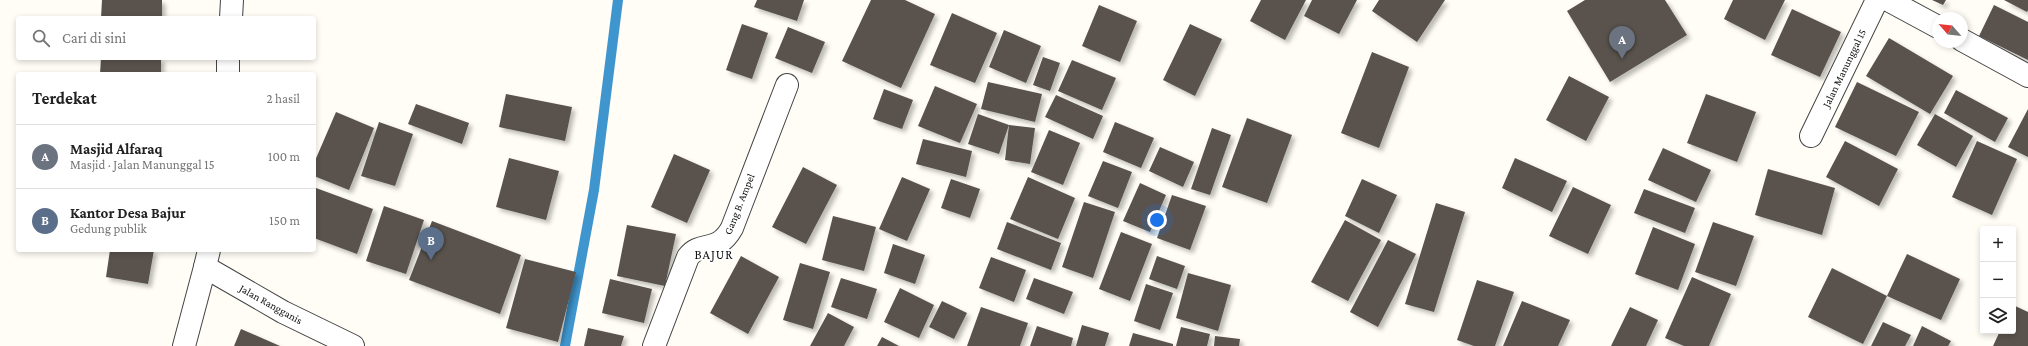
<!DOCTYPE html>
<html lang="id">
<meta charset="utf-8">
<style>
body{margin:0;font-family:"Crimson Pro",serif;background:#f6f6f6;color:#222}
.controls{position:absolute;right:12px;bottom:12px;display:grid;overflow:hidden;border-radius:4px;box-shadow:0 2px 6px #0003}
.controls button{width:36px;height:36px;display:grid;place-items:center;padding:0;border:0;border-bottom:1px solid #e0e0e0;background:#fff;color:#222;font:20px sans-serif}
.compass{position:absolute;left:1932px;top:12px;width:36px;height:36px;border-radius:50%;background:#fff;box-shadow:0 2px 6px #0003;rotate:298deg}
.you{position:absolute;left:1157px;top:220px;width:14px;height:14px;margin:-10px;border:3px solid #fff;border-radius:50%;background:#1a73e8;box-shadow:0 0 0 6px #1a73e833}
.badge{display:grid;place-items:center;width:26px;height:26px;border-radius:50%;background:#c4262e;color:#fff;font-size:13px;font-weight:700}
.pin{position:absolute;translate:-50% -33px;filter:drop-shadow(0 1px 2px #0008)}
.pin::after{content:'';position:absolute;top:21px;width:14px;height:12px;background:inherit;clip-path:polygon(0 0,100% 0,50% 100%)}
.list{margin:0;padding:0;list-style:none}
h2{display:flex;justify-content:space-between;align-items:center;height:52px;margin:0;padding:0 16px;font-size:17px}
h2 small{font-size:13px;font-weight:400;color:#767676}
.list li{display:grid;grid-template-columns:26px 1fr auto;gap:12px;align-items:center;box-sizing:border-box;height:64px;padding:0 16px;border-top:1px solid #e0e0e0}
.list b{display:block;font-size:15px;white-space:nowrap}
.list p{margin:0;font-size:13px;white-space:nowrap;color:#767676}
.list em{font-size:13px;font-style:normal;color:#767676}
.icon{flex:none;width:22px;height:22px;fill:none;stroke:currentColor;stroke-width:2;stroke-linecap:round;stroke-linejoin:round}
.map{position:relative;flex:none;width:2028px;height:346px;overflow:hidden}
.search{position:absolute;background:#fff;box-shadow:0 2px 6px #0003;left:16px;top:16px;width:300px;height:44px;display:flex;align-items:center;gap:10px;box-sizing:border-box;padding:0 14px;border-radius:4px;color:#767676;font-size:15px}
.panel{position:absolute;background:#fff;box-shadow:0 2px 6px #0003;left:16px;top:72px;width:300px;height:180px;border-radius:4px}
.map>svg:first-child{display:block}
.lines{fill:none;stroke-linecap:round;stroke-linejoin:round}
.stream{stroke:#3f96cf;stroke-width:10}
.building{fill:#5a524d;filter:url(#shadow)}
.minor-casing{stroke:#444;stroke-width:24}
.tertiary-casing{stroke:#444;stroke-width:24}
.minor{stroke:#fff;stroke-width:22}
.tertiary{stroke:#fff;stroke-width:22}
.labels{text-anchor:middle;stroke-width:4;stroke-linejoin:round;paint-order:stroke}
.street-label{font-size:11px;fill:#111;stroke:#fff}
.quarter-label{font-size:13px;letter-spacing:1px;fill:#111;stroke:#fff}
</style>
<div class="map">
<svg width="2028" height="346" viewBox="0 0 2028 346">
<defs>
<filter id="shadow"><feDropShadow dx="3.5" dy="3.5" stdDeviation="2" flood-color="#0004"/></filter>
</defs>
<rect width="100%" height="100%" fill="#fffdf5"/>
<g class="lines">
<path class="stream" d="M565,346L594,190L618,0"/>
</g>
<path class="building" d="M102,0H162V18H101Z
M757,0H804L797,21L754,7Z
M871,0H905L935,14L901,88L842,61Z
M1261,0H1306L1285,40L1250,21Z
M1312,0H1357L1339,34L1304,16Z
M1379,0H1445L1417,42L1372,11Z
M1585,0H1665L1687,35L1610,82L1567,11Z
M1733,0H1785L1765,40L1724,19Z
M1932,0H1946L1943,5Z
M2004,0H2028V10L2027,12Z
M1099,5L1137,21L1120,62L1082,46Z
M1994,5L2028,22V60L1979,36Z
M1792,9L1841,32L1820,77L1771,55Z
M952,13L997,33L975,83L930,65Z
M742,24L768,33L752,79L726,70Z
M1190,24L1222,39L1195,96L1163,80Z
M788,27L825,42L812,73L775,58Z
M1004,30L1041,46L1026,83L989,67Z
M1889,38L1953,76L1930,114L1866,76Z
M1372,52L1409,67L1379,148L1341,133Z
M1043,57L1060,63L1050,91L1033,85Z
M101,58H161V74H100Z
M1072,60L1116,78L1102,110L1058,91Z
M1569,76L1609,97L1586,141L1546,120Z
M988,82L1042,94L1035,122L981,109Z
M1857,82L1919,112L1896,156L1835,127Z
M935,86L977,104L960,143L918,126Z
M884,89L913,100L902,129L873,119Z
M1956,90L2008,118L1995,142L1944,113Z
M506,94L572,107L565,141L499,127Z
M1706,94L1756,112L1737,162L1687,143Z
M1056,95L1103,116L1093,139L1045,117Z
M416,104L469,123L462,144L408,124Z
M2028,109V157L2008,147Z
M336,112L374,128L349,190L314,176V163Z
M978,114L1009,125L999,154L968,144Z
M1935,114L1973,136L1956,167L1917,145Z
M1247,118L1292,135L1267,203L1222,187Z
M379,122L413,134L395,186L361,176Z
M1115,122L1154,138L1141,168L1103,152Z
M1009,125L1035,128L1030,164L1005,160Z
M1212,128L1231,135L1210,195L1191,189Z
M1049,130L1080,143L1063,185L1031,172Z
M923,139L972,151L966,177L916,164Z
M1845,141L1898,169L1879,206L1826,177Z
M1977,141L2017,159L1992,215L1952,197Z
M1160,147L1194,162L1183,187L1149,171Z
M1663,148L1711,170L1696,202L1648,180Z
M674,154L710,170L687,223L651,207Z
M509,158L559,171L546,220L496,207Z
M1515,158L1567,181L1552,212L1502,188Z
M1103,161L1132,172L1118,208L1088,196Z
M803,167L837,185L806,244L772,227Z
M1768,169L1835,188L1822,235L1755,215Z
M902,177L930,189L907,241L879,229Z
M1028,177L1075,198L1058,239L1010,219Z
M951,179L980,189L970,218L941,208Z
M1362,179L1397,195L1379,233L1345,216Z
M1140,183L1166,195L1150,232L1123,221Z
M1573,187L1611,205L1588,254L1549,236Z
M316,188L373,209L357,254L314,238V194Z
M1644,189L1695,208L1685,233L1634,213Z
M1172,195L1206,206L1190,250L1157,238Z
M1084,202L1115,212L1093,278L1062,267Z
M1436,203L1465,212L1434,312L1405,304Z
M384,206L424,220L406,274L366,261Z
M833,216L876,227L864,271L822,260Z
M1345,220L1381,240L1348,301L1311,282Z
M432,221L521,255L500,314L409,280Z
M1007,222L1061,243L1051,270L997,249Z
M1713,222L1754,236L1736,286L1695,272Z
M627,225L676,234L665,286L617,276Z
M1653,227L1695,244L1678,290L1635,274Z
M1121,232L1152,244L1130,301L1099,289Z
M1388,240L1416,254L1378,327L1350,312Z
M893,244L925,255L915,284L884,273Z
M110,250H154L148,284L106,277Z
M1907,254L1960,279L1941,320L1887,296Z
M741,256L779,277L748,334L710,313Z
M1157,256L1185,266L1177,289L1149,279Z
M991,257L1026,270L1014,302L979,288Z
M525,259L576,272L558,342L506,328Z
M800,263L830,272L813,329L783,320Z
M1832,268L1887,296L1863,344L1808,317Z
M1188,273L1231,285L1218,331L1176,318Z
M1692,277L1731,294L1709,346H1684L1665,338Z
M841,278L877,289L867,319L831,307Z
M1034,278L1073,292L1064,314L1026,299Z
M610,279L652,289L644,323L602,313Z
M1477,280L1514,292L1495,346H1474L1457,340Z
M1146,284L1173,293L1160,330L1134,321Z
M900,288L934,305L919,338L884,322Z
M942,301L967,313L954,339L929,327Z
M1522,301L1570,320L1558,346H1503Z
M2013,305L2028,312V346H1993L2000,331H2013Z
M981,307L1028,323L1020,346H967Z
M1630,307L1658,320L1646,346H1611Z
M828,313L854,327L844,346H810Z
M1883,322L1911,335L1905,346H1871Z
M1082,325L1109,333L1105,346H1076Z
M1037,326L1073,338L1071,346H1030Z
M1922,326L1951,341L1948,346H1913Z
M1181,327L1210,334L1207,346H1176Z
M588,328L624,336L621,346H584Z
M241,329L280,346H234Z
M1133,333L1173,344V346H1129Z
M1215,336L1240,339L1239,346H1214Z
M882,337L899,346H877Z"/>
<g class="lines">
<g class="minor-casing">
<path id="minor" d="M1888,0L1938,27
M1962,40L2028,76
M1811,136L1877,0
M184,346L205,267
M654,346L688,257C701,240 717,255 732,228L787,85"/>
</g>
<g class="tertiary-casing">
<path id="tertiary" d="M231,18L232,0
M228,74V58
M209,250L205,267L283,312L353,346"/>
</g>
<use href="#minor" class="minor"/>
<use href="#tertiary" class="tertiary"/>
</g>
<g class="labels">
<g class="street-label">
<text transform="translate(1844 68) rotate(-64)" y="4">Jalan Manunggal 15</text>
<text transform="translate(739 204) rotate(-68)" y="4">Gang B. Ampel</text>
<text transform="translate(271 304) rotate(29)" y="4">Jalan Rangganis</text>
</g>
<g class="quarter-label">
<text x="714" y="259">BAJUR</text>
</g>
</g>
</svg>
<div class="controls">
<button>+</button>
<button>−</button>
<button><svg class="icon" aria-label="layers" viewBox="0 0 24 24"><path d="M12 4l9 5-9 5-9-5zM3 14l9 5 9-5"/></svg></button>
</div>
<svg class="compass" viewBox="-18 -18 36 36"><path d="M0-13l5 13h-10z" fill="#e53935"/><path d="M0 13l5-13h-10z" fill="#767676"/></svg>
<div class="you"></div>
<div class="pin badge" style="left:1622px;top:59px;background:#6b7280">A</div>
<div class="pin badge" style="left:431px;top:260px;background:#5c6f8a">B</div>
<div class="search"><svg class="icon" aria-label="search" viewBox="0 0 24 24"><circle cx="10" cy="10" r="6"/><path d="M15 15l6 6"/></svg>Cari di sini</div>
<section class="panel">
<h2>Terdekat<small>2 hasil</small></h2>
<ul class="list">
<li><span class="badge" style="background:#6b7280">A</span><div><b>Masjid Alfaraq</b><p>Masjid · Jalan Manunggal 15</p></div><em>100 m</em></li>
<li><span class="badge" style="background:#5c6f8a">B</span><div><b>Kantor Desa Bajur</b><p>Gedung publik</p></div><em>150 m</em></li>
</ul>
</section>
</div>
